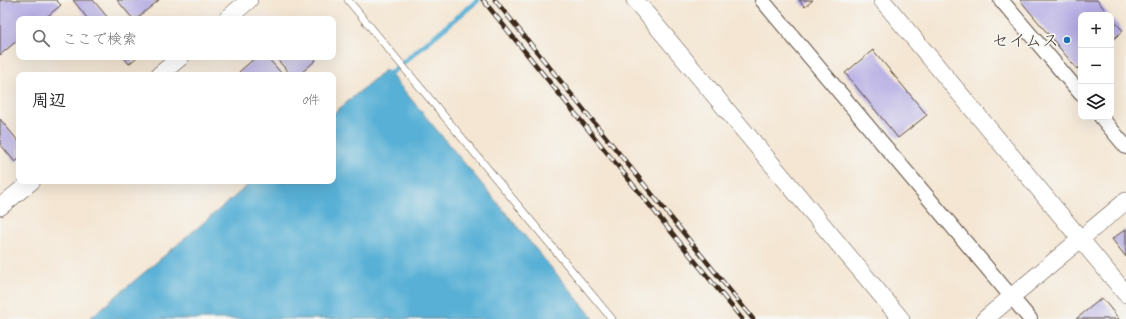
<!DOCTYPE html>
<html lang="ja">
<meta charset="utf-8">
<style>
body{margin:0;font-family:Caveat,"Klee One",sans-serif;background:#f6f6f6;color:#202124}
.controls{position:absolute;right:12px;top:12px;display:grid;overflow:hidden;border-radius:8px;box-shadow:0 4px 16px #0002}
.controls button{width:36px;height:36px;display:grid;place-items:center;padding:0;border:0;border-bottom:1px solid #e0e0e0;background:#fff;color:#202124;font:20px sans-serif}
.list{margin:0;padding:0;list-style:none}
h2{display:flex;justify-content:space-between;align-items:center;height:52px;margin:0;padding:0 16px;font-size:17px}
h2 small{font-size:13px;font-weight:400;color:#757577}
.icon{flex:none;width:22px;height:22px;fill:none;stroke:currentColor;stroke-width:2;stroke-linecap:round;stroke-linejoin:round}
.map{position:relative;flex:none;width:1126px;height:319px;overflow:hidden}
.search{position:absolute;background:#fff;box-shadow:0 4px 16px #0002;left:16px;top:16px;width:320px;height:44px;display:flex;align-items:center;gap:10px;box-sizing:border-box;padding:0 14px;border-radius:8px;color:#757577;font-size:15px}
.panel{position:absolute;background:#fff;box-shadow:0 4px 16px #0002;left:16px;top:72px;width:320px;height:112px;border-radius:8px}
.map>svg:first-child{display:block}
.water{fill:#59b0d6;stroke:#4a6d7a}
.lines{fill:none;stroke-linecap:round;stroke-linejoin:round}
.stream{stroke:#59b0d6;stroke-width:5}
.building{fill:#b2a9e3}
.service-casing{stroke:#574639;stroke-width:8}
.minor-casing{stroke:#574639;stroke-width:16}
.tertiary-casing{stroke:#574639;stroke-width:18}
.service{stroke:#fff;stroke-width:7}
.minor{stroke:#fff;stroke-width:14}
.tertiary{stroke:#fff;stroke-width:17}
.rail-casing{stroke:#3b2a1e;stroke-width:4.5}
.rail{stroke:#f6f6f2;stroke-width:3;stroke-dasharray:9;stroke-linecap:butt}
.poi-dot{fill:#1f6fb2;stroke:#f6f6f2;stroke-width:1.5}
.labels{text-anchor:middle;stroke-width:3.5;stroke-linejoin:round;paint-order:stroke}
.poi-label{font-size:17px;fill:#3b2a1e;stroke:#f6f6f2;text-anchor:end}
</style>
<div class="map">
<svg width="1126" height="319" viewBox="0 0 1126 319">
<rect width="100%" height="100%" fill="#f6f6f2"/>
<filter id="ink" filterUnits="userSpaceOnUse"><feTurbulence type="fractalNoise" baseFrequency=".025" numOctaves="2"/><feDisplacementMap in="SourceGraphic" scale="8" xChannelSelector="R" yChannelSelector="G"/><feConvolveMatrix kernelMatrix="1 2 1 2 8 2 1 2 1" color-interpolation-filters="sRGB"/></filter>
<filter id="wash" filterUnits="userSpaceOnUse"><feTurbulence type="fractalNoise" baseFrequency=".012" numOctaves="4" result="noise"/><feDisplacementMap in="SourceGraphic" scale="16" xChannelSelector="R" yChannelSelector="G"/><feGaussianBlur stdDeviation="0.9" result="paint"/><feColorMatrix in="noise" values="0 0 0 0 0 0 0 0 0 0 0 0 0 0 0 0 0 1.4 0 .05"/><feComposite in="paint" operator="in"/></filter>
<g filter="url(#wash)">
<rect width="100%" height="100%" fill="#f4e6d3"/>
<path class="water" d="M386,69L594,319H89L253,181H333V114Z"/>
<g class="lines">
<path class="stream" d="M386,77L478,0"/>
</g>
<g id="blocks">
<path class="building" d="M0,0H56L61,5L44,19H19V39L0,55Z
M73,0H93L109,19H88Z
M117,0H159L136,19H133Z
M799,0H813L805,7Z
M1020,0H1097L1109,15H1081V66L1077,69Z
M1111,17L1123,31L1111,41Z
M873,50L927,115L898,138L845,73Z
M125,57H137L129,64L124,58Z
M256,57H267L283,75H242L239,72Z
M275,57H314L316,60L299,75H291Z
M0,119L19,142V159L15,162L0,144Z
M1126,229V257L1112,239Z
M1102,298L1119,319H1076Z"/>
</g>
</g>
<g filter="url(#ink)">
<use href="#blocks" fill-opacity="0" stroke="#574639" stroke-width="1"/>
<g class="lines">
<g class="service-casing">
<path id="service" d="M348,0L612,319"/>
</g>
<g class="minor-casing">
<path id="minor" d="M762,0L1030,319
M1001,0L1081,94
M1101,117L1126,147"/>
</g>
<g class="tertiary-casing">
<path id="tertiary" d="M635,0L901,319
M882,0L1126,294
M227,19L249,0
M159,75L181,57
M0,207L32,181
M985,319L1126,201"/>
</g>
<use href="#service" class="service"/>
<use href="#minor" class="minor"/>
<use href="#tertiary" class="tertiary"/>
<g class="rail-casing">
<path id="rail" d="M483,0L742,319
M495,0L753,319"/>
</g>
<use href="#rail" class="rail"/>
</g>
</g>
<circle class="poi-dot" cx="1067" cy="40" r="4"/>
<g class="labels">
<g class="poi-label">
<text x="1059" y="46">セイムス</text>
</g>
</g>
</svg>
<div class="controls">
<button>+</button>
<button>−</button>
<button><svg class="icon" aria-label="layers" viewBox="0 0 24 24"><path d="M12 4l9 5-9 5-9-5zM3 14l9 5 9-5"/></svg></button>
</div>
<div class="search"><svg class="icon" aria-label="search" viewBox="0 0 24 24"><circle cx="10" cy="10" r="6"/><path d="M15 15l6 6"/></svg>ここで検索</div>
<section class="panel">
<h2>周辺<small>0件</small></h2>
<ul class="list">
</ul>
</section>
</div>
